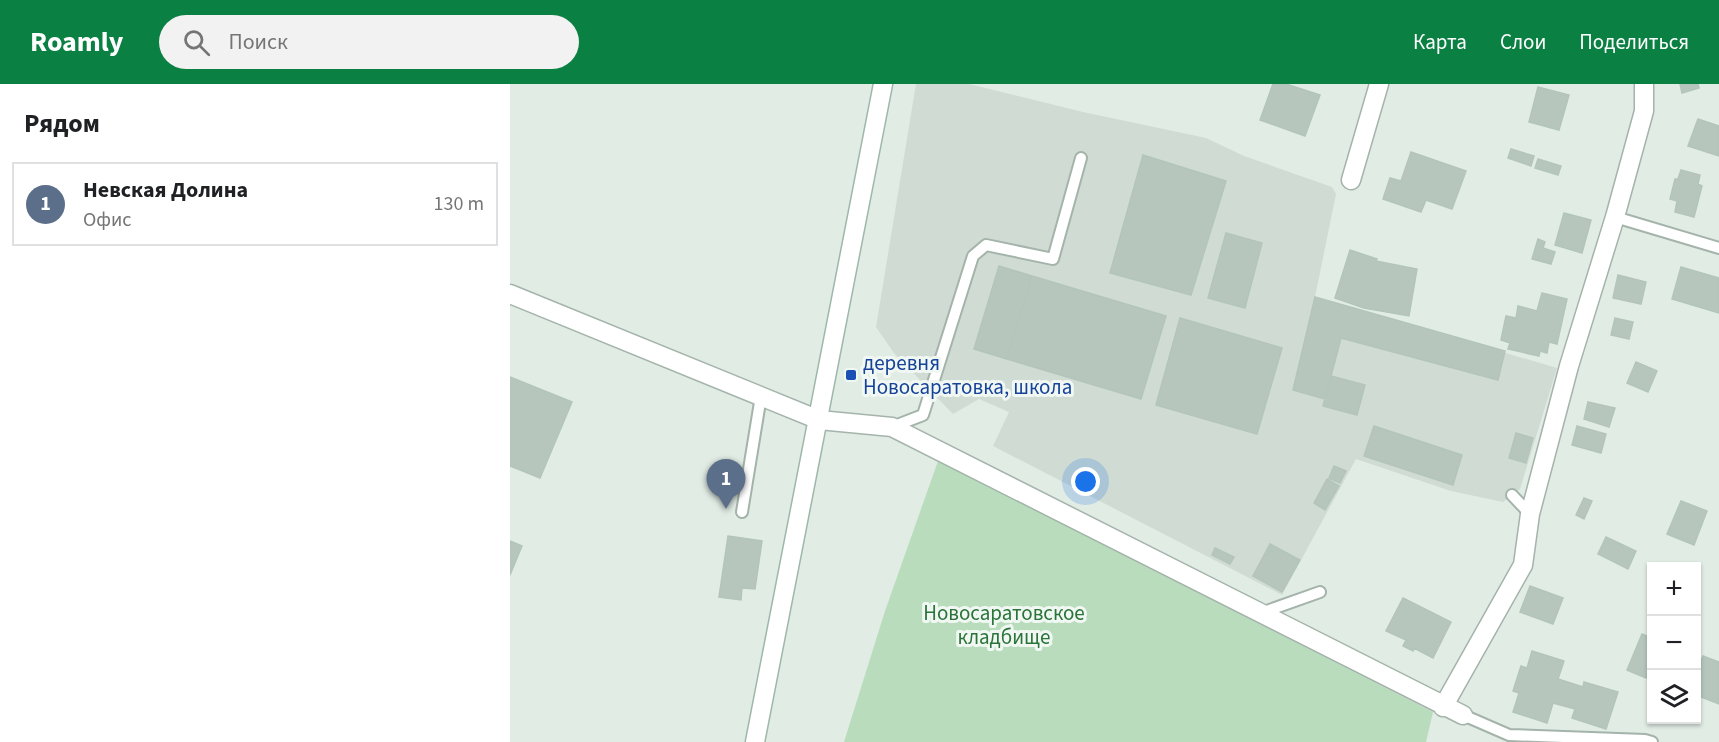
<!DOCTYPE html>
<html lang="ru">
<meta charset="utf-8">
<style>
body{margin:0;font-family:"Source Sans 3",sans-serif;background:#f2f2f2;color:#202124}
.controls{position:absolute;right:18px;bottom:18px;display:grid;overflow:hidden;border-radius:0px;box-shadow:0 2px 4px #0004}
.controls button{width:54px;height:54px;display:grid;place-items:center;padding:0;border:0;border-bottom:2px solid #e0e0e0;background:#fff;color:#202124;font:30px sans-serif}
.you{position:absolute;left:576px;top:398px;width:21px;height:21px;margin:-15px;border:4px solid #fff;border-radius:50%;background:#1a73e8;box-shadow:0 0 0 9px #1a73e833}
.badge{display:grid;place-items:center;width:39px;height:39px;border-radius:50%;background:#0b8043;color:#fff;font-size:20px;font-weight:700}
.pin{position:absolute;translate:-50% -50px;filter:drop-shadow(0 2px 3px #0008)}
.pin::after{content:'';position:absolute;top:32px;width:21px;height:18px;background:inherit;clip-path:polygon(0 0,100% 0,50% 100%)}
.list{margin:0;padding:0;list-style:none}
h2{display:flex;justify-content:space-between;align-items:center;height:78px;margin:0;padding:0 24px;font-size:26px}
h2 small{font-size:20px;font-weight:400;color:#757577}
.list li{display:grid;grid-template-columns:39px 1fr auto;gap:18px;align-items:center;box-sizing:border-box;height:84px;margin:0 12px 12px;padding:0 12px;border:2px solid #e0e0e0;border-radius:0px}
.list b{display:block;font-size:22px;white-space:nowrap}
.list p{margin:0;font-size:20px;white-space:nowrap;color:#757577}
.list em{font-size:20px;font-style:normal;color:#757577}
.icon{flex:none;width:33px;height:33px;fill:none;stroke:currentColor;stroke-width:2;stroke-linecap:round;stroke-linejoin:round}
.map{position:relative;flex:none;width:1209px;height:658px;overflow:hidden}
header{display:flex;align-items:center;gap:36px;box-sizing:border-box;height:84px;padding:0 30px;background:#0b8043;color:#fff}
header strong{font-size:28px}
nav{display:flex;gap:33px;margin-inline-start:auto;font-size:21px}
.search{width:420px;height:54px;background:#f2f2f2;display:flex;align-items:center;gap:15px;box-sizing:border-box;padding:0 21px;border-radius:33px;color:#757577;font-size:22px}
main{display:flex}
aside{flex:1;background:#fff}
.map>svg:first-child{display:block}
.built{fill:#cfdbd3}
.green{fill:#b9ddbc}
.building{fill:#b6c6bd;stroke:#b3c5ba;stroke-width:1.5}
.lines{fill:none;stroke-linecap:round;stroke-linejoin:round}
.service-casing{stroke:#a4b4ab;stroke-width:14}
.minor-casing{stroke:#a4b4ab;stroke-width:21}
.secondary-casing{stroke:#9fb7aa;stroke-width:21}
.service{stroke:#fff;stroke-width:10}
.minor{stroke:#fff;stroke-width:18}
.secondary{stroke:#fff;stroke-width:18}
.transit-dot{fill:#1a4fb4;stroke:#f1f8f3;stroke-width:2}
.labels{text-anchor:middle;stroke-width:6;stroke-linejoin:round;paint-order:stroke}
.transit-label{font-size:21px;fill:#164399;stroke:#f1f8f3;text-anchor:start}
.park-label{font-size:21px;fill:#2b7439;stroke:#f1f8f3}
</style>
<header>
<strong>Roamly</strong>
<div class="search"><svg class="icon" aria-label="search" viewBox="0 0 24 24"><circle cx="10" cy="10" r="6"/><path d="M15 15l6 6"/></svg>Поиск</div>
<nav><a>Карта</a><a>Слои</a><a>Поделиться</a></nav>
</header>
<main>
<aside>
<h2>Рядом<small></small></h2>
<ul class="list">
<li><span class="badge" style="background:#5c6f8a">1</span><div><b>Невская Долина</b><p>Офис</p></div><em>130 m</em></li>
</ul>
</aside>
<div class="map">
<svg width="1209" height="658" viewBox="0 0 1209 658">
<rect width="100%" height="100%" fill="#e1ece5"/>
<path class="built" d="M406,0H459L573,28L696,54L734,72L822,103L826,110L805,213L1047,284L1010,405L993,418L941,407L846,375L772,511L483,362L499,328L469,315L443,330L384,269L366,243Z"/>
<path class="green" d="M428,377L923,628L916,658H334L375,527Z"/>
<path class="building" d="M763,0H776L810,11L795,52L750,36Z
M1170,0H1188L1189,4L1172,9Z
M1028,3L1059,11L1049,46L1019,38Z
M1188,35L1209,42V72L1178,62Z
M1001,65L1024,72L1021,82L998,74Z
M901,68L956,87L942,125L916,116L911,128L873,115L880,94L891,97Z
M633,71L716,97L681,211L600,189Z
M1028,75L1051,82L1048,91L1025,84Z
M1171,86L1190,91L1188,100L1192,102L1184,133L1165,128L1167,117L1160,115L1165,95H1168Z
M1054,129L1081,136L1072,169L1045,161Z
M716,149L752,159L735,224L698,214Z
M1028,155L1035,158L1033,164L1045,168L1041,180L1022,175Z
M840,166L867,175L866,177L907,185L899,232L854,224L825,214Z
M489,182L522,192L497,275L464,265Z
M1171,183L1209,194V229L1162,215Z
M1108,191L1136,198L1131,220L1103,214Z
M522,192L656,232L631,315L497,275Z
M1032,209L1057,215L1047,260L1039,258L1037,269L1030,267L1029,272L998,265L1000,259L991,256L996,232L1006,234L1008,222L1027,227Z
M805,213L995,267L988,296L831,254L815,315L783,306Z
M670,234L772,264L747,350L646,321Z
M1105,234L1123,238L1119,255L1101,251Z
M1126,278L1147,287L1138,308L1117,299Z
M821,292L855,301L847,331L813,322Z
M0,293L62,318L30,394L0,382Z
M1078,318L1105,324L1099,343L1074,335Z
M864,342L952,371L943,401L854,372Z
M1067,342L1096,350L1091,369L1062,361Z
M1006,349L1023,354L1016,379L999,374Z
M824,382L836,387L830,399L819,394Z
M817,395L829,402L815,426L804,419Z
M1074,414L1082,417L1074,435L1066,431Z
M1171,417L1197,427L1184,461L1157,450Z
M218,452L252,457L245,505L232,504L231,516L209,513Z
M1096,453L1126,467L1118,485L1088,470Z
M0,457L12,462L0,491Z
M760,460L790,476L772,508L743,492Z
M705,464L724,473L720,480L702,471Z
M1020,502L1053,514L1043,540L1010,528Z
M893,514L941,538L923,574L904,564L903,567L893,562L896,556L876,547Z
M1132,550L1142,554V580L1136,594L1117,586Z
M1022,567L1054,577L1048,595L1073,603L1074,598L1108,608L1096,645L1062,634L1065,625L1043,619L1037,639L1003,628L1009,609L1003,607L1011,582L1017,584Z
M1193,572L1209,578V620L1186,611V589Z"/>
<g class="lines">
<g class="service-casing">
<path id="service" d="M1105,133L1209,164
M382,343L413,331L463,172L476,161L543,175L571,74
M1002,411L1020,430
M232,428L251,312
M751,529L810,508
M953,631L999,651L1135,656L1142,658"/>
</g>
<g class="minor-casing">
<path id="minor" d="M841,96L869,0
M0,210L309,336L382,343L953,631
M933,623L1013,481L1020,430L1059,282L1105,133L1134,27V0"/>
</g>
<g class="secondary-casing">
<path id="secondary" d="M245,658L373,0"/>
</g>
<use href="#service" class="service"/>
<use href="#minor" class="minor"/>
<use href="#secondary" class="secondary"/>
</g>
<rect class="transit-dot" x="335" y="285" width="12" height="12" rx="3"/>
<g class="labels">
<g class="transit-label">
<text x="353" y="286">деревня<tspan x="353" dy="24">Новосаратовка, школа</tspan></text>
</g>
<g class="park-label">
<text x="494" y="536">Новосаратовское<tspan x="494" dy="24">кладбище</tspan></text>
</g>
</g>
</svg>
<div class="controls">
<button>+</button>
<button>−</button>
<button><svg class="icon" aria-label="layers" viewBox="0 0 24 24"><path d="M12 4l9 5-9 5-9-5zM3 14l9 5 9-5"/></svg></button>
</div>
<div class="you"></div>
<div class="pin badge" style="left:216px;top:425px;background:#5c6f8a">1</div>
</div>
</main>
